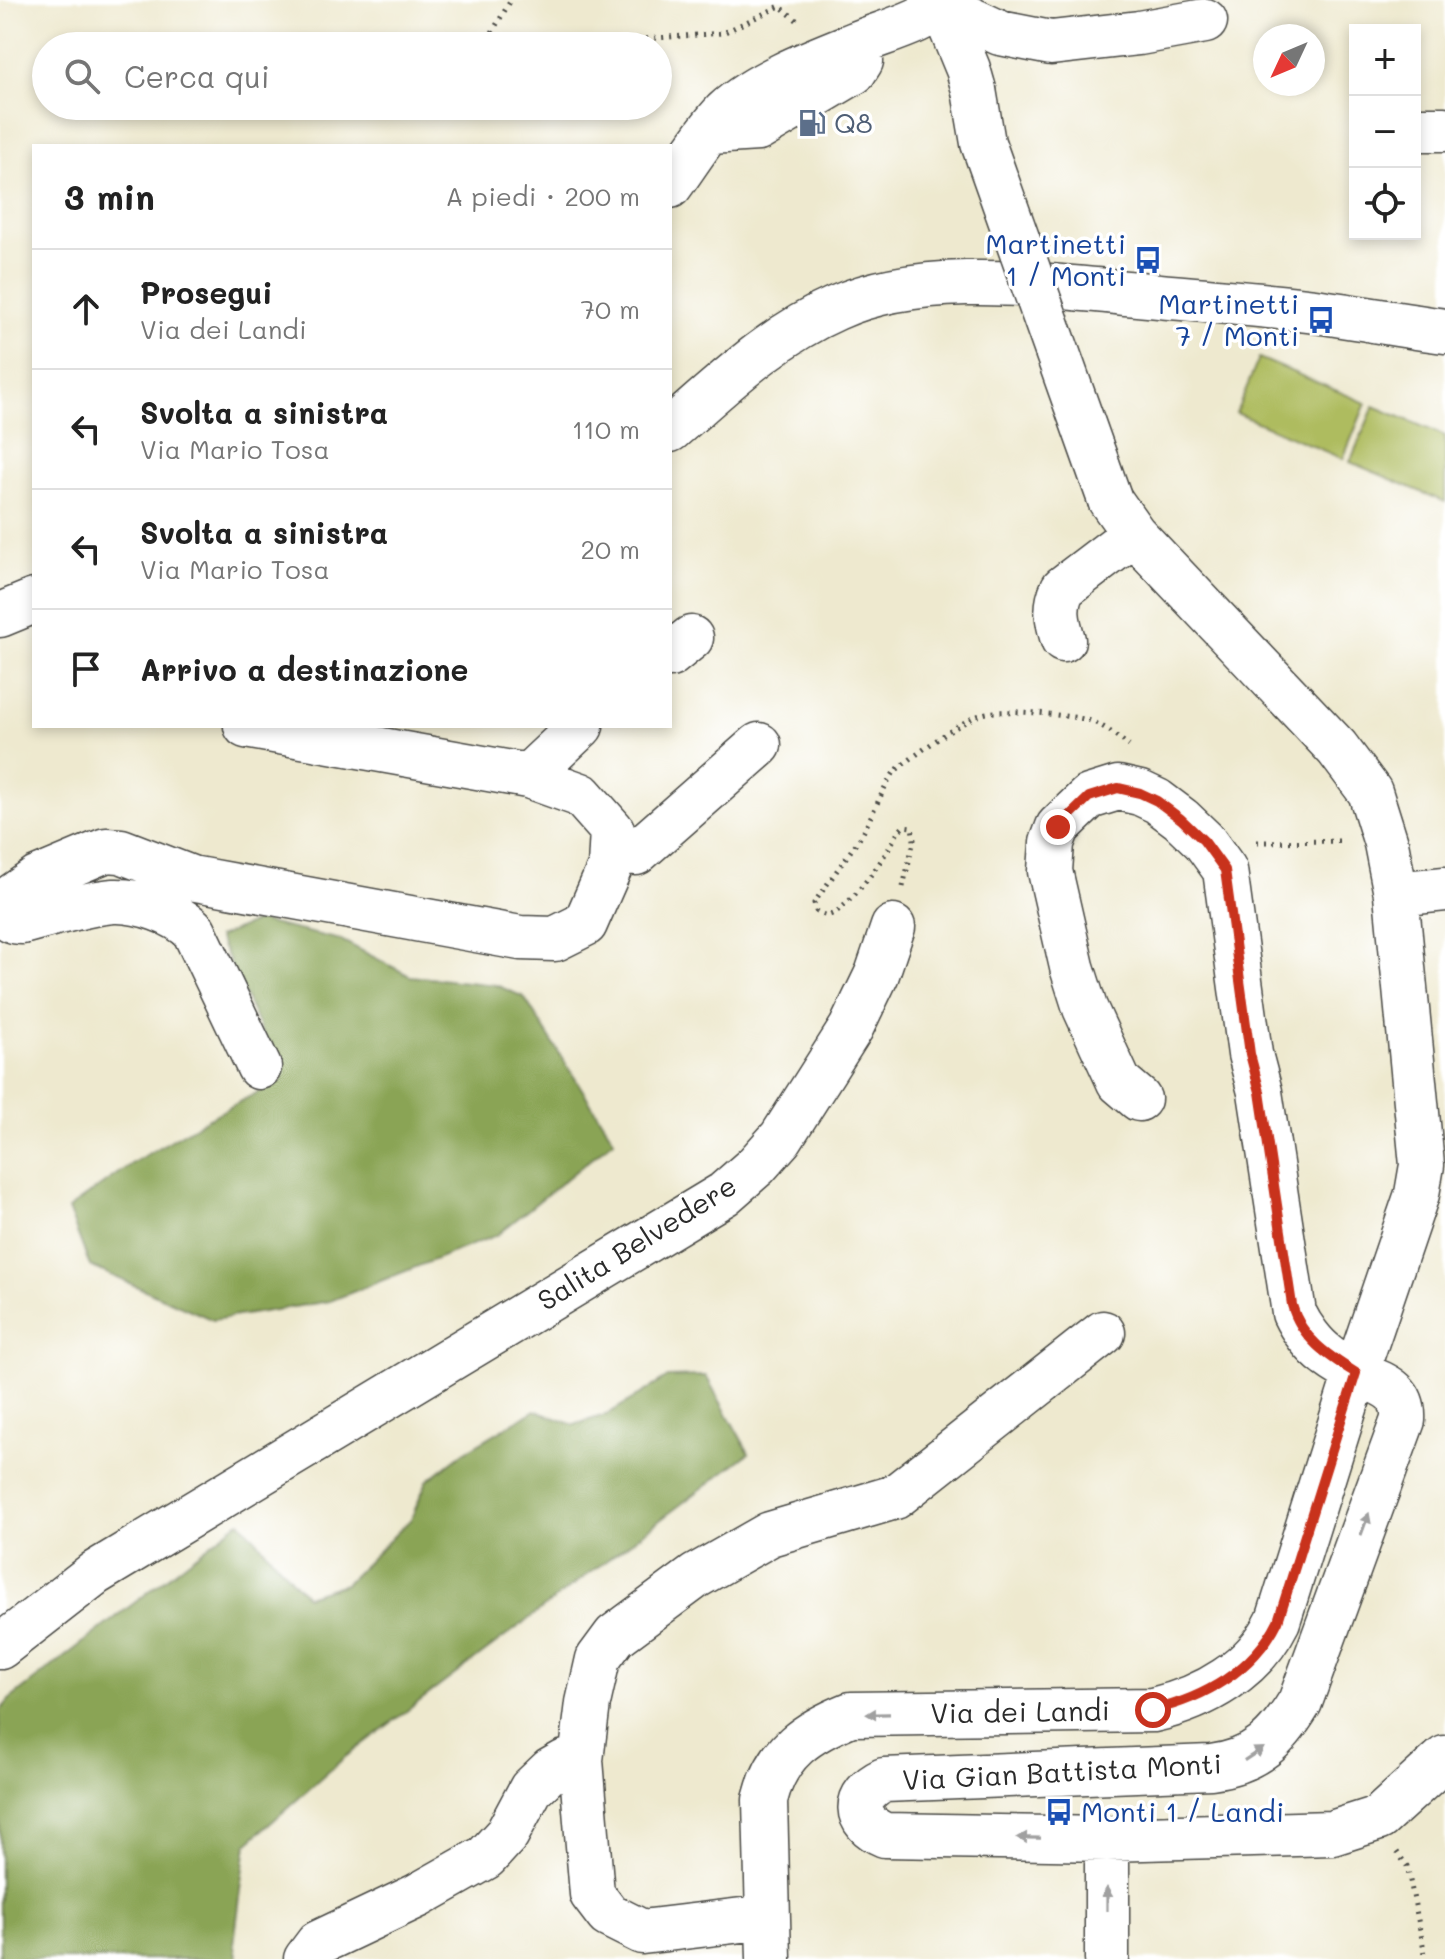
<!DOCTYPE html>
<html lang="it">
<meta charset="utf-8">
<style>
body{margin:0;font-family:Mali,sans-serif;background:#f2f2f2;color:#222}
.controls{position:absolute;right:24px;top:24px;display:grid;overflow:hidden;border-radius:0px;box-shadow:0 4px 12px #0003}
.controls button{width:72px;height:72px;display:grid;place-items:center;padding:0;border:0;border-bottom:2px solid #e0e0e0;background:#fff;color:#222;font:40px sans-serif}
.compass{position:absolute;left:1253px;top:24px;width:72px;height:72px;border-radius:50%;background:#fff;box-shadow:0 4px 12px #0003;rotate:226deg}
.stop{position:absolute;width:24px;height:24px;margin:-18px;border:6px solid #c8321e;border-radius:50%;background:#fff}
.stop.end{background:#c8321e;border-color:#fff;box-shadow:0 2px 8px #0008}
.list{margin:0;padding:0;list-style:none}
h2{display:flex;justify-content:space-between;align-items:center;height:104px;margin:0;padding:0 32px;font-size:34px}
h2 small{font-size:26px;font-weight:400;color:#767676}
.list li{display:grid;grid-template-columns:52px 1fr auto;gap:24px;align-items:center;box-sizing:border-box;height:120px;padding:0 32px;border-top:2px solid #e0e0e0}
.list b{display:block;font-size:30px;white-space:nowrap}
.list p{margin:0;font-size:26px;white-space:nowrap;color:#767676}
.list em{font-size:26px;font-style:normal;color:#767676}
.icon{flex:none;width:44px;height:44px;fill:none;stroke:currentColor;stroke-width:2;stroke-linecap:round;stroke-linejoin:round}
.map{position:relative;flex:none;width:1445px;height:1959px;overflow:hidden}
.search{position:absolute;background:#fff;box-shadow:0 4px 12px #0003;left:32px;top:32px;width:640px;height:88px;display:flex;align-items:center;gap:20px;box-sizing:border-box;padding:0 28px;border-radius:44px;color:#767676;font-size:30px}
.panel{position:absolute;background:#fff;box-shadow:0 4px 12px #0003;left:32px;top:144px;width:640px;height:584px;border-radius:0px}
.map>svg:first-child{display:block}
.green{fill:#aebc5e;stroke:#6c7444;stroke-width:2}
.forest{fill:#8aa455;stroke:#5a6840;stroke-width:2}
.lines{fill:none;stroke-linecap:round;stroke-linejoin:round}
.minor-casing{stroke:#484844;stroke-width:47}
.path{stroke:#484844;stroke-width:5;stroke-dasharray:2 6;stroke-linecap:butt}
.minor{stroke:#fff;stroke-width:44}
.minor-bridge-casing{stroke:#484844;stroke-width:47;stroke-linecap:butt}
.minor-bridge{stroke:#fff;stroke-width:44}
.oneway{fill:#a0a0a0}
.route{stroke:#c8321e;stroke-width:10}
.labels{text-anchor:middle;stroke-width:7;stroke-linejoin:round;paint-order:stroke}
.service-label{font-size:28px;fill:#4e5e75;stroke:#fff;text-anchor:start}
.transit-label{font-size:28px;fill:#164399;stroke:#fff;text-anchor:end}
.street-label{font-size:28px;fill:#2b2b2b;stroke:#fff}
</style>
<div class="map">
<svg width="1445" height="1959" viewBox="0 0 1445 1959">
<rect width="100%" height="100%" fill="#fff"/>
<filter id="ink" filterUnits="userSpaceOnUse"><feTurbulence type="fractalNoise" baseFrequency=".0125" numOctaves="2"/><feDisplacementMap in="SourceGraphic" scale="16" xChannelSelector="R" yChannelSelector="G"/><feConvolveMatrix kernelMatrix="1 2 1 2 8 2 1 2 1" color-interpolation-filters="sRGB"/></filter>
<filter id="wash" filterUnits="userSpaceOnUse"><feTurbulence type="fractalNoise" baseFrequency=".006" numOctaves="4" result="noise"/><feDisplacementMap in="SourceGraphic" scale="32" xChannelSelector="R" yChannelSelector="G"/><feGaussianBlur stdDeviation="1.8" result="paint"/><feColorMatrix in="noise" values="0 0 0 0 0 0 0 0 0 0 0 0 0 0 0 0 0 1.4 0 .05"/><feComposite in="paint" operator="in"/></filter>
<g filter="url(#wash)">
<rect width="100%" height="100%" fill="#eee9cf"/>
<path class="green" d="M1259,358L1366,403L1343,459L1236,413Z
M1374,406L1445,436V502L1350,462Z"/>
<path class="forest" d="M258,921L341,940L410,976L496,985L524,997L614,1140L497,1235L330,1301L213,1320L90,1266L68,1209L134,1162L207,1119L283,1079L218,937Z
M706,1376L749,1453L344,1758L247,1844L234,1943L238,1959H0V1712L9,1700L240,1521L306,1596L345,1584L411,1519L427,1481L464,1452L535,1410L574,1425L608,1414L668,1377Z"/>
</g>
<g filter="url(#ink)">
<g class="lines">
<g class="minor-casing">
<path id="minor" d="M942,6L1000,33L1051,43L1139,33L1205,21
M942,6L968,69L974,90
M1415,129H1445
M710,132L758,129L854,72L861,61
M670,186C688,162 704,134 725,112C757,82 815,60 855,44C887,31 923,23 949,0
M670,430C722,385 772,336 836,308C915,272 1022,283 1107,291C1173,298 1240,302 1307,310C1353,316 1399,325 1445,331
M0,615L34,601
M1063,640C1057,620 1054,607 1063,588L1134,534
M670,655L691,638
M246,726L528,776L581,795L612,830L610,867L585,924L555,939L520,938L191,878L121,851L106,850L37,879L7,900C0,913 9,922 22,922C45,916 91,902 114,901C139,900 177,913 194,931L259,1067
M528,776L581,726
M636,853L759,745
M1396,894L1445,889
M1139,1099L1119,1082L1085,1008L1072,967L1050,871L1052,843L1058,827L1089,797L1118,788L1140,793L1157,801L1181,819L1204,841L1225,870L1250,1054L1260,1092L1294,1313C1301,1328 1314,1346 1328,1356C1336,1362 1346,1368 1355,1372C1378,1384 1405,1386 1403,1420L1300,1702C1277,1740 1256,1761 1211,1767L884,1780C852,1795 853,1822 885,1835L1107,1839L1332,1833L1379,1818L1445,1758
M0,1647L95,1573L724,1194L756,1166L781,1138L851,1028L877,974L893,927
M581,1760L588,1703L598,1659L615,1636L696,1576L770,1534L895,1497L1103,1333
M1107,1839V1959
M306,1959L318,1943L417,1896L486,1857L507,1834L531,1789L551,1770L565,1762L581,1760L592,1894L608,1915L642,1932L767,1917
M769,1959L765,1800C777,1751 807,1732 851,1714L1153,1710C1205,1698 1254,1670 1278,1621L1356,1373L1417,1194L1422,1165L1396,894L1386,843L1370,792L1337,748L1134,534L1110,500"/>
</g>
<path class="path" d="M484,46L511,0
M583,46L590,43L723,33L780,6L800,23
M1257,842L1343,841
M903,887L914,840L912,827L904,826L898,832C888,853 854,902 834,913C827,917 822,915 816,911L814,903L862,835L887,783L895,771C917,754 958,722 983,714C1000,708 1069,715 1088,720C1104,725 1116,736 1129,746
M1397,1852L1407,1866L1426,1959"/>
<use href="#minor" class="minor"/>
<g class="minor-bridge-casing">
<path id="minor-bridge" d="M974,90L983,143L1110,500"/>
</g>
<use href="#minor-bridge" class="minor-bridge"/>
</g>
<defs><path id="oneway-solid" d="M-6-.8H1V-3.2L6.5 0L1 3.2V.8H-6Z" transform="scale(2)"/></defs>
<g class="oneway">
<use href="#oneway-solid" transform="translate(1365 1524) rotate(-70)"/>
<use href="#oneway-solid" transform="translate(878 1714) rotate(179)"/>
<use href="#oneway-solid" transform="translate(1254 1754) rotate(-33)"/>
<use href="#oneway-solid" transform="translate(1029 1838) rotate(-179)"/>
<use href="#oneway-solid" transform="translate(1107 1899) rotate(-90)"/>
</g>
</g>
<g class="lines" filter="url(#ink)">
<path class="route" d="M1058,827L1089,797L1118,788L1140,793L1157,801L1181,819L1204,841L1225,870L1250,1054L1260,1092L1292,1305C1301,1338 1328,1356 1356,1373L1278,1621C1254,1670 1204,1698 1153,1710"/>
</g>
<defs>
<g id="fuel-bare" transform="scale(2.16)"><path d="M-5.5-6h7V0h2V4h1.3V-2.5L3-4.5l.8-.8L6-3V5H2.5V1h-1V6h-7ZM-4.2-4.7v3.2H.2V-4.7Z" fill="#5c6f8a" stroke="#fff" stroke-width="2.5" paint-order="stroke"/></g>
<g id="bus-bare" transform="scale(2.16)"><path d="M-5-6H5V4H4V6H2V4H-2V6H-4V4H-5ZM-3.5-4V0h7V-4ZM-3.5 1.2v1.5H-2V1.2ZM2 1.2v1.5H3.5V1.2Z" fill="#1a4fb4" stroke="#fff" stroke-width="2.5" paint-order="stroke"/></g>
</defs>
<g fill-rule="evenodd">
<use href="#fuel-bare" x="812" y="123"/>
<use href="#bus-bare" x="1148" y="260"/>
<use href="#bus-bare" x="1321" y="320"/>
<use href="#bus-bare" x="1059" y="1812"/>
</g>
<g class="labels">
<g class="service-label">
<text x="834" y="133">Q8</text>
</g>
<g class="transit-label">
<text x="1126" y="254">Martinetti<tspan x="1126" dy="32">1 / Monti</tspan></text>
<text x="1299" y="314">Martinetti<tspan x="1299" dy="32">7 / Monti</tspan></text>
<text x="1081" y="1822" text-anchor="start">Monti 1 / Landi</text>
</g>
<g class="street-label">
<text transform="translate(637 1243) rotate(-32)" y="10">Salita Belvedere</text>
<text transform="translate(1020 1712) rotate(-1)" y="10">Via dei Landi</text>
<text transform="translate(1062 1772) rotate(-3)" y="10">Via Gian Battista Monti</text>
</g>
</g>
</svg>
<div class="controls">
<button>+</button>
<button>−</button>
<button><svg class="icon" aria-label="locate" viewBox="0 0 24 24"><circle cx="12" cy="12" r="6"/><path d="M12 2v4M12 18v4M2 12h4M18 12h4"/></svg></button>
</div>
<svg class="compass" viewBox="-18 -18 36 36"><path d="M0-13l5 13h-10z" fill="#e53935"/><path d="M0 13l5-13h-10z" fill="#767676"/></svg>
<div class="stop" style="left:1153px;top:1710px"></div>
<div class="stop end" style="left:1058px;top:827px"></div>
<div class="search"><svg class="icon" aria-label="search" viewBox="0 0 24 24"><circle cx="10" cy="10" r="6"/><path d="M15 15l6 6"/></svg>Cerca qui</div>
<section class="panel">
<h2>3 min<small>A piedi · 200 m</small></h2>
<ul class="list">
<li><svg class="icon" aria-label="ahead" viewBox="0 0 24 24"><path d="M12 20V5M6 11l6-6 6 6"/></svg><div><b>Prosegui</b><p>Via dei Landi</p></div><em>70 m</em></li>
<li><svg class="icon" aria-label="left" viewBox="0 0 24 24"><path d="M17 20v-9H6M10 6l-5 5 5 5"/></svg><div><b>Svolta a sinistra</b><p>Via Mario Tosa</p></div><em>110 m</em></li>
<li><svg class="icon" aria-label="left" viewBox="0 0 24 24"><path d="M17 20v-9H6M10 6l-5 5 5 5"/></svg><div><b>Svolta a sinistra</b><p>Via Mario Tosa</p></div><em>20 m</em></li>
<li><svg class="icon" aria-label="arrive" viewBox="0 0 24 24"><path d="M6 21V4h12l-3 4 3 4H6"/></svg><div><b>Arrivo a destinazione</b></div></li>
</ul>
</section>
</div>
